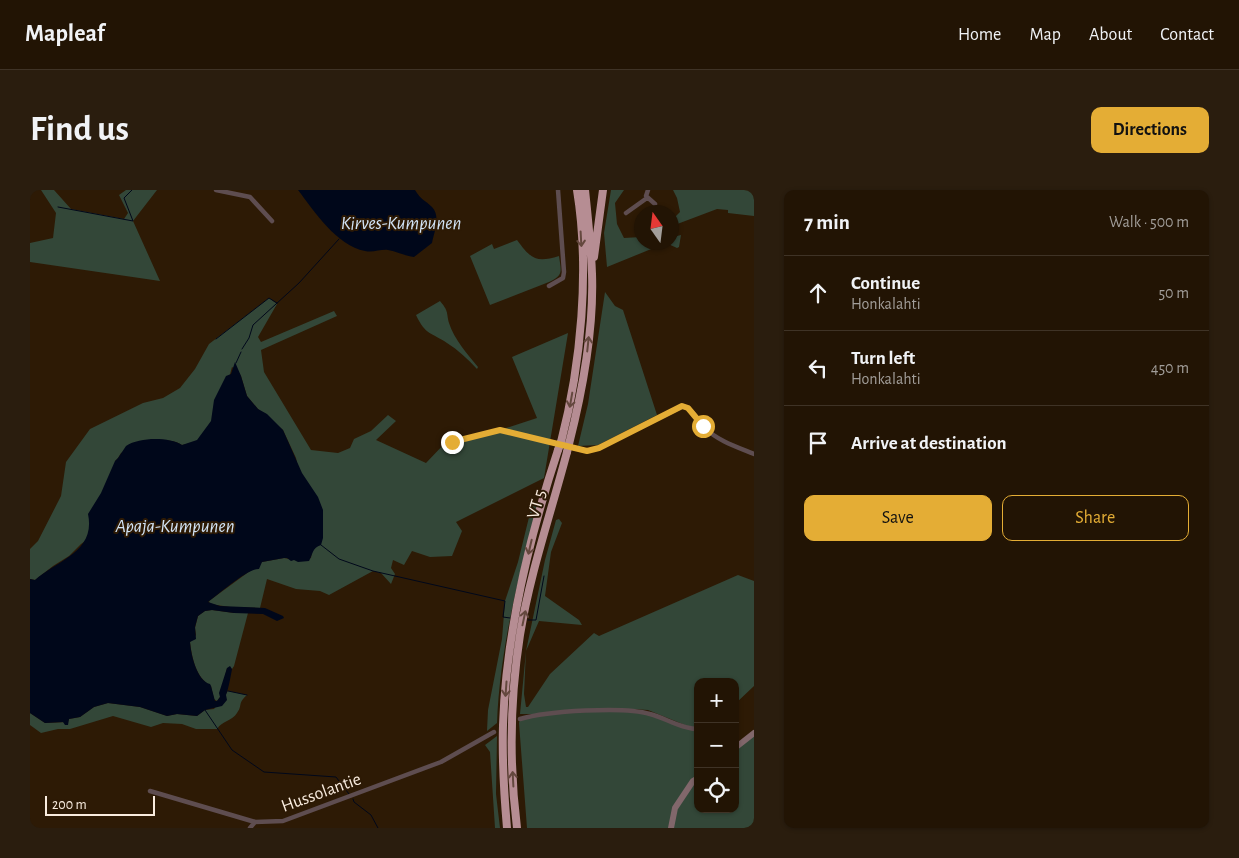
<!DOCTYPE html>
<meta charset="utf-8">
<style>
body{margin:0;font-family:"Alegreya Sans",sans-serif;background:#2a1d0e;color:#f1f3f6}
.controls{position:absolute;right:15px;bottom:15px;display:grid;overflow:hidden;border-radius:10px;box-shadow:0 1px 4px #0004}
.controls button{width:45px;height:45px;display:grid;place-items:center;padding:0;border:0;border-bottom:1px solid #3f3326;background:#221404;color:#f1f3f6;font:25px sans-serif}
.compass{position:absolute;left:604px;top:15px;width:45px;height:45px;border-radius:50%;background:#221404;box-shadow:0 1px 4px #0004;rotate:346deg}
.scale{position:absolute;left:15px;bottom:12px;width:110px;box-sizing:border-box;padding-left:5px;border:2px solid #f9ecdf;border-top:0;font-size:14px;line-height:18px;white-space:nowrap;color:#f9ecdf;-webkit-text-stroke:4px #2d1a05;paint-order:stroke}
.stop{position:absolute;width:15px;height:15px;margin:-11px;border:4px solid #e4ad35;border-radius:50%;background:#fff}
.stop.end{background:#e4ad35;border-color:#fff;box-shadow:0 1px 5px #0008}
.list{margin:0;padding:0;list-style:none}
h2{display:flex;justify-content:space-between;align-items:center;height:65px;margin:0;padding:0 20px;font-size:21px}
h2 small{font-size:16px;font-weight:400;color:#a29e9a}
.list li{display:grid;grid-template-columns:32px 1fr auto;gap:15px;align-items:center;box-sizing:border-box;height:75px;padding:0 20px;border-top:1px solid #3f3326}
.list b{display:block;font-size:19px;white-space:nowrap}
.list p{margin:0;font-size:16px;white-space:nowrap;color:#a29e9a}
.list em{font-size:16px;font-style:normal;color:#a29e9a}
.actions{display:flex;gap:10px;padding:15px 20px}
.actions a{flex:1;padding:11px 0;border:1px solid #e4ad35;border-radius:10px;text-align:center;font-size:18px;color:#e4ad35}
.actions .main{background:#e4ad35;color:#111}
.icon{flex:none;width:28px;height:28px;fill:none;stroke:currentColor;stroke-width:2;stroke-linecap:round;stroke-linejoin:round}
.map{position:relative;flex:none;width:724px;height:638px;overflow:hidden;border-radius:10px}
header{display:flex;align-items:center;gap:30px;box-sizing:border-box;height:70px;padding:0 25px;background:#221404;border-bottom:1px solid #3f3326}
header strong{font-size:24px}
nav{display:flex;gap:28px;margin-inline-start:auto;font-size:18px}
.intro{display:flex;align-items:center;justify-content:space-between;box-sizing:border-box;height:120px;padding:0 30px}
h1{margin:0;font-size:35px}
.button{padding:12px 22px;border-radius:10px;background:#e4ad35;color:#111;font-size:18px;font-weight:700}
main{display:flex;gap:30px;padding:0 30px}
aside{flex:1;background:#221404;border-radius:10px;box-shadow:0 1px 4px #0004}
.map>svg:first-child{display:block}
.green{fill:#334738}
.water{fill:#00071a}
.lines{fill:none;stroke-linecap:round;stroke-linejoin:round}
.stream{stroke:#00071a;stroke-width:1}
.street{stroke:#5e4d50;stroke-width:4.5}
.secondary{stroke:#81676b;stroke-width:6}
.highway{stroke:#b68d93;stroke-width:8}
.highway-bridge{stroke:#b68d93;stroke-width:8}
.oneway{stroke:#64483e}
.route{stroke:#e4ad35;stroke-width:6}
.labels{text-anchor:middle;stroke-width:4;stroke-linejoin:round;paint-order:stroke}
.street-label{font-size:18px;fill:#f9ecdf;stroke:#2d1a05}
.water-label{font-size:19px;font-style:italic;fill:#d2e4f7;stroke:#2d1a05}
</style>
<header>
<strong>Mapleaf</strong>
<nav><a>Home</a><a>Map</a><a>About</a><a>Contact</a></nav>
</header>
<div class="intro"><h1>Find us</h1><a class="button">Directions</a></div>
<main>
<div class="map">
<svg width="724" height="638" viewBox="0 0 724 638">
<rect width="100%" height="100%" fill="#2d1a05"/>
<path class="green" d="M11,0H24L41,19L94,29L98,23L89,5L96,0H127L103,31L130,91L0,72V53L23,48L26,23Z
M581,0H594L585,13L587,34L594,48L611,47L612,52H642V45L643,47L651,45L649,57L647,58L636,53L577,77L574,43Z
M643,0H724V26L698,23V20L687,19L642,36V30L650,22L647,8Z
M487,50C501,69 506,73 529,66C531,81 534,85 519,92L460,115L440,66L462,54L464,59Z
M575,102L585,116L593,120L627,225L568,255L548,256L558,214Z
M239,108L247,114L228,147L231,152L304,121L307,126L231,160L234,182L281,260L308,263L320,258L324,249L341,241L358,225L366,231L346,250L396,273L416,252L470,240L507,228L482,167L538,143L514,288L426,332L432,341L422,366L400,367L382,361L374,375L363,370L361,378L365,384L361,394L351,383L343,381L299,405L290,401L266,399L237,389L230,418L200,417L180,414L179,411L232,372L254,368L264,370L281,368L282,361L285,358L266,268L253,240L228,219L217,206L211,186L208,181L202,177L190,221L168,252L152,255C141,248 132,252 122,249L91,263L88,268L85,271L90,326L51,354L39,366L23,376L5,390L0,389V359L8,351L31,306L36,272L60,239L113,213L133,208L150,198L165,179L179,154Z
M410,111C419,122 416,121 419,133C424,149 438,165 448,177L447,179C438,169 428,160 417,153C401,142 396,146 386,125Z
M508,312C489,385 470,457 467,533L457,541L458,520L472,449L475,411L488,372L502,315Z
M529,329L532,333L521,362L515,406L549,430L552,435L509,431L496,461L494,504L496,517H498L520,484L564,443L569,446L708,385L724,391V496L705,514V492H668V537H660L618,520L603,519L531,521L510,524L603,520L621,524L659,539H668V619H705V549L710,554L724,543V638H497L489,533L490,529L505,524H490L496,461L515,370L526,330Z
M182,420L204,423H218L204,476L202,479L197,478L190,507L187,511L184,509L181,496C166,488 162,468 160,452L166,445L165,438L168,426L175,421Z
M198,501L217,505C207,514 213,515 207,523C202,531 192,531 187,539H166L152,534L133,533L121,537L83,526L40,539H28L11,543L0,535V523L15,533L38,532L39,529L50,527L64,517L78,513L110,517L137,526L147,524L167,526L175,520L184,519Z
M467,546L466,604L470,638H465L460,562L455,555Z"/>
<path class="water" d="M268,0H385C391,10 395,10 402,17C411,26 404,43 402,53L384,67C375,66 368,62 358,60C351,59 343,63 335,61C307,56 284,21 268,0Z
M205,172L211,186L217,206L228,219L237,224L253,240L272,283L288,307L293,320V348L291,355C282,358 283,364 279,371L268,372L264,370L261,371L257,368H254L232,372L229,379C218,378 188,405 178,412L190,416L235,418L253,426L254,428L247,431L233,424L204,423L182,420L175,421L168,426L165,437L166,449L160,452C161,465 167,491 180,494L181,496L185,511H187L190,507L189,503L197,478L200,476L202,479C201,485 198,501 196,505L197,510L192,516L175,520L167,526L147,524L137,526L110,517L78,513L64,517L50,527L39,529L38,535H35L33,532L15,533L0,523V389L5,390C27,370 66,362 58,324L71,303L85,271L88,268L96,256C110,247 139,247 152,255L167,250L181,231L184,210L196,186L201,184Z"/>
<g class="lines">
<path class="stream" d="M28,17L103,31L94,8L102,0
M186,149L239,108L247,113
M212,159L219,148L223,135L269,93L309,49
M206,173L211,162
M291,355L309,369L343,381L475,411L473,427L480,428
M498,430H506L514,386
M198,501L217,505
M175,520L202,560L234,582L306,587L319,604
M323,609L324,612L341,625L348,638"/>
<path class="street" d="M186,0L220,7L242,31
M618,0L616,6L625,14
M596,23L617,8
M519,96L533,88L534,82L528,0
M422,252L470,240L557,261L569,258L653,216C663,219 667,230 675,238C688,251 707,257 724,264
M490,529C517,521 594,516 620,524C636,528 651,539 668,539
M120,601L225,632L253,631L411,572L464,542
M220,638L225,632"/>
<path class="secondary" d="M705,558L724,543
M641,638L645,618L663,591L668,588"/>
<path class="highway" d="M564,67L573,0
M531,252C551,175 560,79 547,0
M539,254C553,199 564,141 562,84C561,56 558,28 555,0
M477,638C474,604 472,570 473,535C476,442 499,348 528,260
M487,638C479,574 480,509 490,445C500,383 521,323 537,262"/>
<path class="highway-bridge" d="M528,260L531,252
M537,262L539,254"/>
</g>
<defs><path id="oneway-shaft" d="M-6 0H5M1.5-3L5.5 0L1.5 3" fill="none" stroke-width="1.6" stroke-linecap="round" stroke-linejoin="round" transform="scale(1.25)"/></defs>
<g class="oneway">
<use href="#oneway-shaft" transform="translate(551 49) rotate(87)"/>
<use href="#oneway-shaft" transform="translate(558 154) rotate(-84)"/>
<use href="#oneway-shaft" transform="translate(541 210) rotate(100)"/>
<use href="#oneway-shaft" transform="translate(500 357) rotate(103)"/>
<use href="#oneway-shaft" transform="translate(494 428) rotate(-78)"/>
<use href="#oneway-shaft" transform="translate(476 499) rotate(94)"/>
<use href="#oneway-shaft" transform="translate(483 589) rotate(-93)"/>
</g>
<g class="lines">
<path class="route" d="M422,252L470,240L557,261L569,258L652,216L658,218L673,236"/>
</g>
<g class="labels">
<g class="street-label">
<text transform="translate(506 314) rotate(-74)" y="6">VT 5</text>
<text transform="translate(291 602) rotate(-20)" y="6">Hussolantie</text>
</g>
<g class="water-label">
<text x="371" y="39">Kirves-Kumpunen</text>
<text x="145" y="342">Apaja-Kumpunen</text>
</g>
</g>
</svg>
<div class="controls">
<button>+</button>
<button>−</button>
<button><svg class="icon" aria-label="locate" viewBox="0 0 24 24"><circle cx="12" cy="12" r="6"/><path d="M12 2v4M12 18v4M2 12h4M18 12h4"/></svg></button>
</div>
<svg class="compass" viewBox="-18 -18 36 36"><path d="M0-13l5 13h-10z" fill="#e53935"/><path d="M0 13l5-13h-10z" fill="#a29e9a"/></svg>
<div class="scale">200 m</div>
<div class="stop" style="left:673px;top:236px"></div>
<div class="stop end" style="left:422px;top:252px"></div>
</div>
<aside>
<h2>7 min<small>Walk · 500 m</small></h2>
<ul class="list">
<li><svg class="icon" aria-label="ahead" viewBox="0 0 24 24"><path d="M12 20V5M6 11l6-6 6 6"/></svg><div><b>Continue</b><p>Honkalahti</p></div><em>50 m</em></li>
<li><svg class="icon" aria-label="left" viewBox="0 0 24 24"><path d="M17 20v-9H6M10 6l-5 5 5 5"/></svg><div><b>Turn left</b><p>Honkalahti</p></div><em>450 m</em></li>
<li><svg class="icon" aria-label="arrive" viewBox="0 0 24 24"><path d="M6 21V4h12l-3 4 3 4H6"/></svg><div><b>Arrive at destination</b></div></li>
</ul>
<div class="actions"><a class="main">Save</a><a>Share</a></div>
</aside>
</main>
